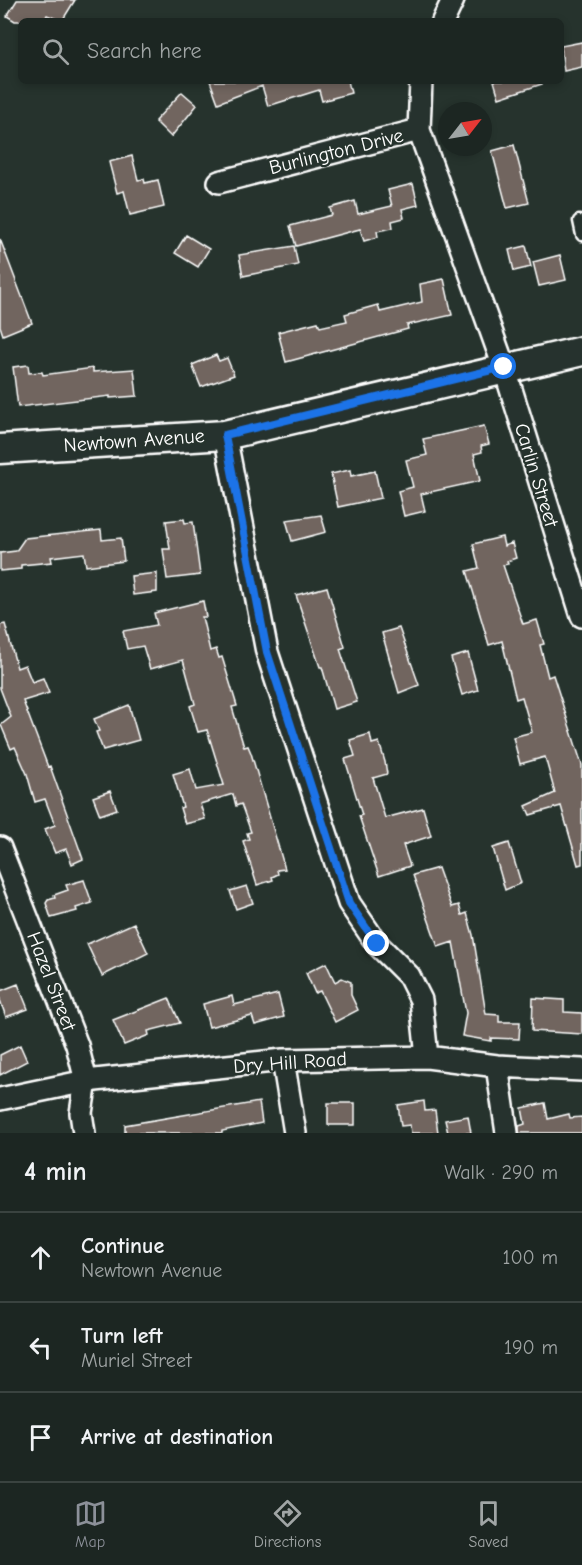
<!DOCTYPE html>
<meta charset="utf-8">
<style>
body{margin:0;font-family:"Comic Neue",sans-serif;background:#29322f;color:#f1f3f6}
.compass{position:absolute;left:438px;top:102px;width:54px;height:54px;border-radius:50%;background:#1c2622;box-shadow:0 3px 9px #0003;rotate:59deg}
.stop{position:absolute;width:18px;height:18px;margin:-14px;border:4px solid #1a73e8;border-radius:50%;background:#fff}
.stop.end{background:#1a73e8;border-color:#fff;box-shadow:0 2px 6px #0008}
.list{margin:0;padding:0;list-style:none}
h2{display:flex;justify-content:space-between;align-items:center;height:78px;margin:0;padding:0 24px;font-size:26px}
h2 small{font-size:20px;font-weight:400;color:#a0a5a5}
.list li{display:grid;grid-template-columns:39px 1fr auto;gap:18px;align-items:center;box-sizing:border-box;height:90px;padding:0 24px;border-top:2px solid #3a4340}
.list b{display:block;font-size:22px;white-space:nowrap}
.list p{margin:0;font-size:20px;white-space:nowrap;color:#a0a5a5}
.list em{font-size:20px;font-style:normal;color:#a0a5a5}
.icon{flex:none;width:33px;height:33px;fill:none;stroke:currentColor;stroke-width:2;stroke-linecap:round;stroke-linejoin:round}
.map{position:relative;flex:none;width:582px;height:1133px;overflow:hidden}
.search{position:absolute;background:#1c2622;box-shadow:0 3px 9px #0003;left:18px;right:18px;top:18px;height:66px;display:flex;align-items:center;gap:15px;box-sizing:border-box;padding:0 21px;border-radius:9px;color:#a0a5a5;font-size:22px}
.sheet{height:348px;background:#1c2622}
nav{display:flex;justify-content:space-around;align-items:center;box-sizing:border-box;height:84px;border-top:2px solid #3a4340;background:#1c2622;font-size:16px;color:#a0a5a5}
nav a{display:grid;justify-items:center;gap:3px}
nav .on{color:#8c9099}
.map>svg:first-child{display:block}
.building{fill:#71655e;stroke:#fff;stroke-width:1.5}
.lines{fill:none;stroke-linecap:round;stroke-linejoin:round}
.service-casing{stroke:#fff;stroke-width:15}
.minor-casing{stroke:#fff;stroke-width:26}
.secondary-casing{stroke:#fff;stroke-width:33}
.service{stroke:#26332d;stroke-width:10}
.minor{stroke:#26332d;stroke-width:21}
.secondary{stroke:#26332d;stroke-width:28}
.route{stroke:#1a73e8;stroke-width:8}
.labels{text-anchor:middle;stroke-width:4.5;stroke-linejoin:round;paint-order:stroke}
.street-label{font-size:20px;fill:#fff;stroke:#26332d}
</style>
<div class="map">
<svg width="582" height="1133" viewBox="0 0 582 1133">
<rect width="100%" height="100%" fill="#26332d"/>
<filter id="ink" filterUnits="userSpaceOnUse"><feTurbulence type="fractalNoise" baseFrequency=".0167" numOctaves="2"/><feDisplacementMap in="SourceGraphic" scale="12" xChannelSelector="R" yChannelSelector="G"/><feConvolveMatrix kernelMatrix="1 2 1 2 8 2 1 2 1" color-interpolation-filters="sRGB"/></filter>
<g filter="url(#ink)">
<path class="building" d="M17,0H75L62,21L47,15L44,21H15L7,16Z
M582,42V67L564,71L561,46Z
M210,81H348L351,93L322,101L319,90L268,106L262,86L218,103Z
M494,81H541L542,84L499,98Z
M182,92L197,105L171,137L155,121Z
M514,145L529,203L507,208L492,151Z
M132,156L138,180L144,179L145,183L158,180L164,207L130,215L124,191L117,193L109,162Z
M413,184L418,205L402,209L404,218L392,221L393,228L377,231L378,237L364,241L360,229L296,246L290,226L332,215L330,208L355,201L358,214L392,206L388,190Z
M186,235L209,249L198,267L175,253Z
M0,239L32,323L3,335L0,326Z
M294,246L298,265L243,276L239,255Z
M526,246L531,267L514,271L509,250Z
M560,255L566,280L539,286L533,262Z
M444,279L452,315L407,325L408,329L286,362L278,332L318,322L320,327L347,321L345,314L378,305L380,312L422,302L420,284Z
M216,355L219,361L227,358L234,375L201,387L192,365Z
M28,365L29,373L42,372L43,375L93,368V372L134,369L137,396L110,398V396L18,407L13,367Z
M484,426L489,444L481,446L482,452L474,454L480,481L421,494L425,511L404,516L398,491L413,487L406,460L427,455L423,439Z
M350,470L351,476L375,471L381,498L338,507L331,474Z
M321,515L326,532L292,541L286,520Z
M184,519L185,523L193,522L200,575L167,579L163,549H170L166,521Z
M101,530L102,540L121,538L124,561L86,566L84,553L51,557L52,562L21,565V569L0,571V553L16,551L25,538Z
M502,537L504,546L512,543L516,558L507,561L508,564L503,565L513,595L523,624L537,620L544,644L540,645L548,677L553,675L582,765V864L578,865L561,806L530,815L526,806L555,793L545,757L520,764L513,737L532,732L522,697L516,699L502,641L489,645L467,571L479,568L473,544Z
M157,573V592L133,595L131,576Z
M327,587L345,647L340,649L357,702L334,709L322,667H320L296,595Z
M203,601L206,617H202L210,651L216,649L219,658L222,657L237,706L232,707L244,747L248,746L251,753L285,869L277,870L278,874L272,877L273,880L257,885L243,841L249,839L247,833L251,832L241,804L236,806L233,794L200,804L205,819L185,824L180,808L183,807L173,774L190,769L196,790L224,785L207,730L198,732L190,706L195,704L183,660L150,669L143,646L127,649L123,631L157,625L154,613Z
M5,624L17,668L25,665L32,682L43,678L49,693L23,701L48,767L50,766L83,859L72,864L66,849L55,853L45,829L55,825L45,799L35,802L27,774L15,747L11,749L1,725L11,717L0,688V625Z
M399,628L419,685L399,693L382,633Z
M468,653L478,690L462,695L451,658Z
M129,705L139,740L103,750L96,732L99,731L94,719Z
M370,734L372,744L379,742L385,762L387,774L373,778L385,818L423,808L431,836L403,845L410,866L379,876L359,816L362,815L345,759L355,756L350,740Z
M110,791L117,809L100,815L93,797Z
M509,843L521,883L505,890L493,848Z
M438,868L452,907L459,905L462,915L467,913L473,935L486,1014L499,1015V1022H520L519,1039L491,1038V1041L462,1036L466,1013L453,942L438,947L413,875Z
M84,880L92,903L76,908L77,911L51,918L46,903L48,900L55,898L54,895L68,890L66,885Z
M247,886L253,903L236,909L230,891Z
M134,923L148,953L102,976L87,944Z
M326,963L335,982L342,978L351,982V995L358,1010L335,1022L320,991L315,993L306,973Z
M18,984L28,1009L6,1017L0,1000V991Z
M278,994L284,1017L255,1025L252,1016L209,1027L203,1004L232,996L234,1005Z
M169,998L180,1023L148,1031L149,1035L124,1045L113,1020Z
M533,998L564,1000V1012L582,1013V1034L532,1031Z
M20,1045L27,1061L0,1075V1055Z
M424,1101L425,1111L435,1110L438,1133H411L410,1125L401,1126L398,1105Z
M259,1102L262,1123L222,1131V1133H125V1125Z
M328,1103H355V1125H328Z
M545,1103L548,1119L569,1114L570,1118L582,1117V1133H519V1126L525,1124L522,1108Z
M468,1116L471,1133H448L445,1120Z"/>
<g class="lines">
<g class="service-casing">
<path id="service" d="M579,221L582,235"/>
</g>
<g class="minor-casing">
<path id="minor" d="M443,21L453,0
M421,81L419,130L504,367L582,616
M219,182L419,130
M225,435L267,652L349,903L377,944L409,976L421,1000L427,1057
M0,848L77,1045L86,1081L81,1113L84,1133
M283,1060L295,1133
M497,1066L507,1133
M0,1099L86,1081L283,1060L427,1057L497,1066L582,1070"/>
</g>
<g class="secondary-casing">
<path id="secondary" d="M0,449L225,435L582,351"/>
</g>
<use href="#service" class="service"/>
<use href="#minor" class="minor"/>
<use href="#secondary" class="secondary"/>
</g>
</g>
<g class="lines" filter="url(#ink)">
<path class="route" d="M377,944L349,903L267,652L225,435L504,367"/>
</g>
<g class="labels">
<g class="street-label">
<text transform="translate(336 151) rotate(-14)" y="7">Burlington Drive</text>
<text transform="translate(134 440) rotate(-4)" y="7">Newtown Avenue</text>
<text transform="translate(537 475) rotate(73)" y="7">Carlin Street</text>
<text transform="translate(52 981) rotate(69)" y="7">Hazel Street</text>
<text transform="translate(290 1062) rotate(-4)" y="7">Dry Hill Road</text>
</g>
</g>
</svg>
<svg class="compass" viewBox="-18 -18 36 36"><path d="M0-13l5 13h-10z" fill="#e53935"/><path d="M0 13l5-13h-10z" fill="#a0a5a5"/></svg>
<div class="stop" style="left:504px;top:367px"></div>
<div class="stop end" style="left:377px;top:944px"></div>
<div class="search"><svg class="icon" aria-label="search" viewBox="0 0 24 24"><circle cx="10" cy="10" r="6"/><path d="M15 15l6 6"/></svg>Search here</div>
</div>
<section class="sheet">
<h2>4 min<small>Walk · 290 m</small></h2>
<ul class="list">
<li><svg class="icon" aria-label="ahead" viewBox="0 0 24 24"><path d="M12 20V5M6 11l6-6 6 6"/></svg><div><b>Continue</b><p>Newtown Avenue</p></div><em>100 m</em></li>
<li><svg class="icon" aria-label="left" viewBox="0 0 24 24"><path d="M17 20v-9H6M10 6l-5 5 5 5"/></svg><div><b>Turn left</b><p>Muriel Street</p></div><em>190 m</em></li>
<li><svg class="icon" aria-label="arrive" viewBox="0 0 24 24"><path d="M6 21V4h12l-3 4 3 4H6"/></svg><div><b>Arrive at destination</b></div></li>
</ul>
</section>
<nav>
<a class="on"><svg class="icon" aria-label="map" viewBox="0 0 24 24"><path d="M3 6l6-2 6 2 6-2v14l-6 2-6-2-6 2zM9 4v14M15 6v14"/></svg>Map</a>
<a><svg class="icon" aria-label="directions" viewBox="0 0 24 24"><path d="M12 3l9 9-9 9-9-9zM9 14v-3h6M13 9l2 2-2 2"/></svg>Directions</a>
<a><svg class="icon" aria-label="saved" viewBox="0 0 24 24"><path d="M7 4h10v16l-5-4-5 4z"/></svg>Saved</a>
</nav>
